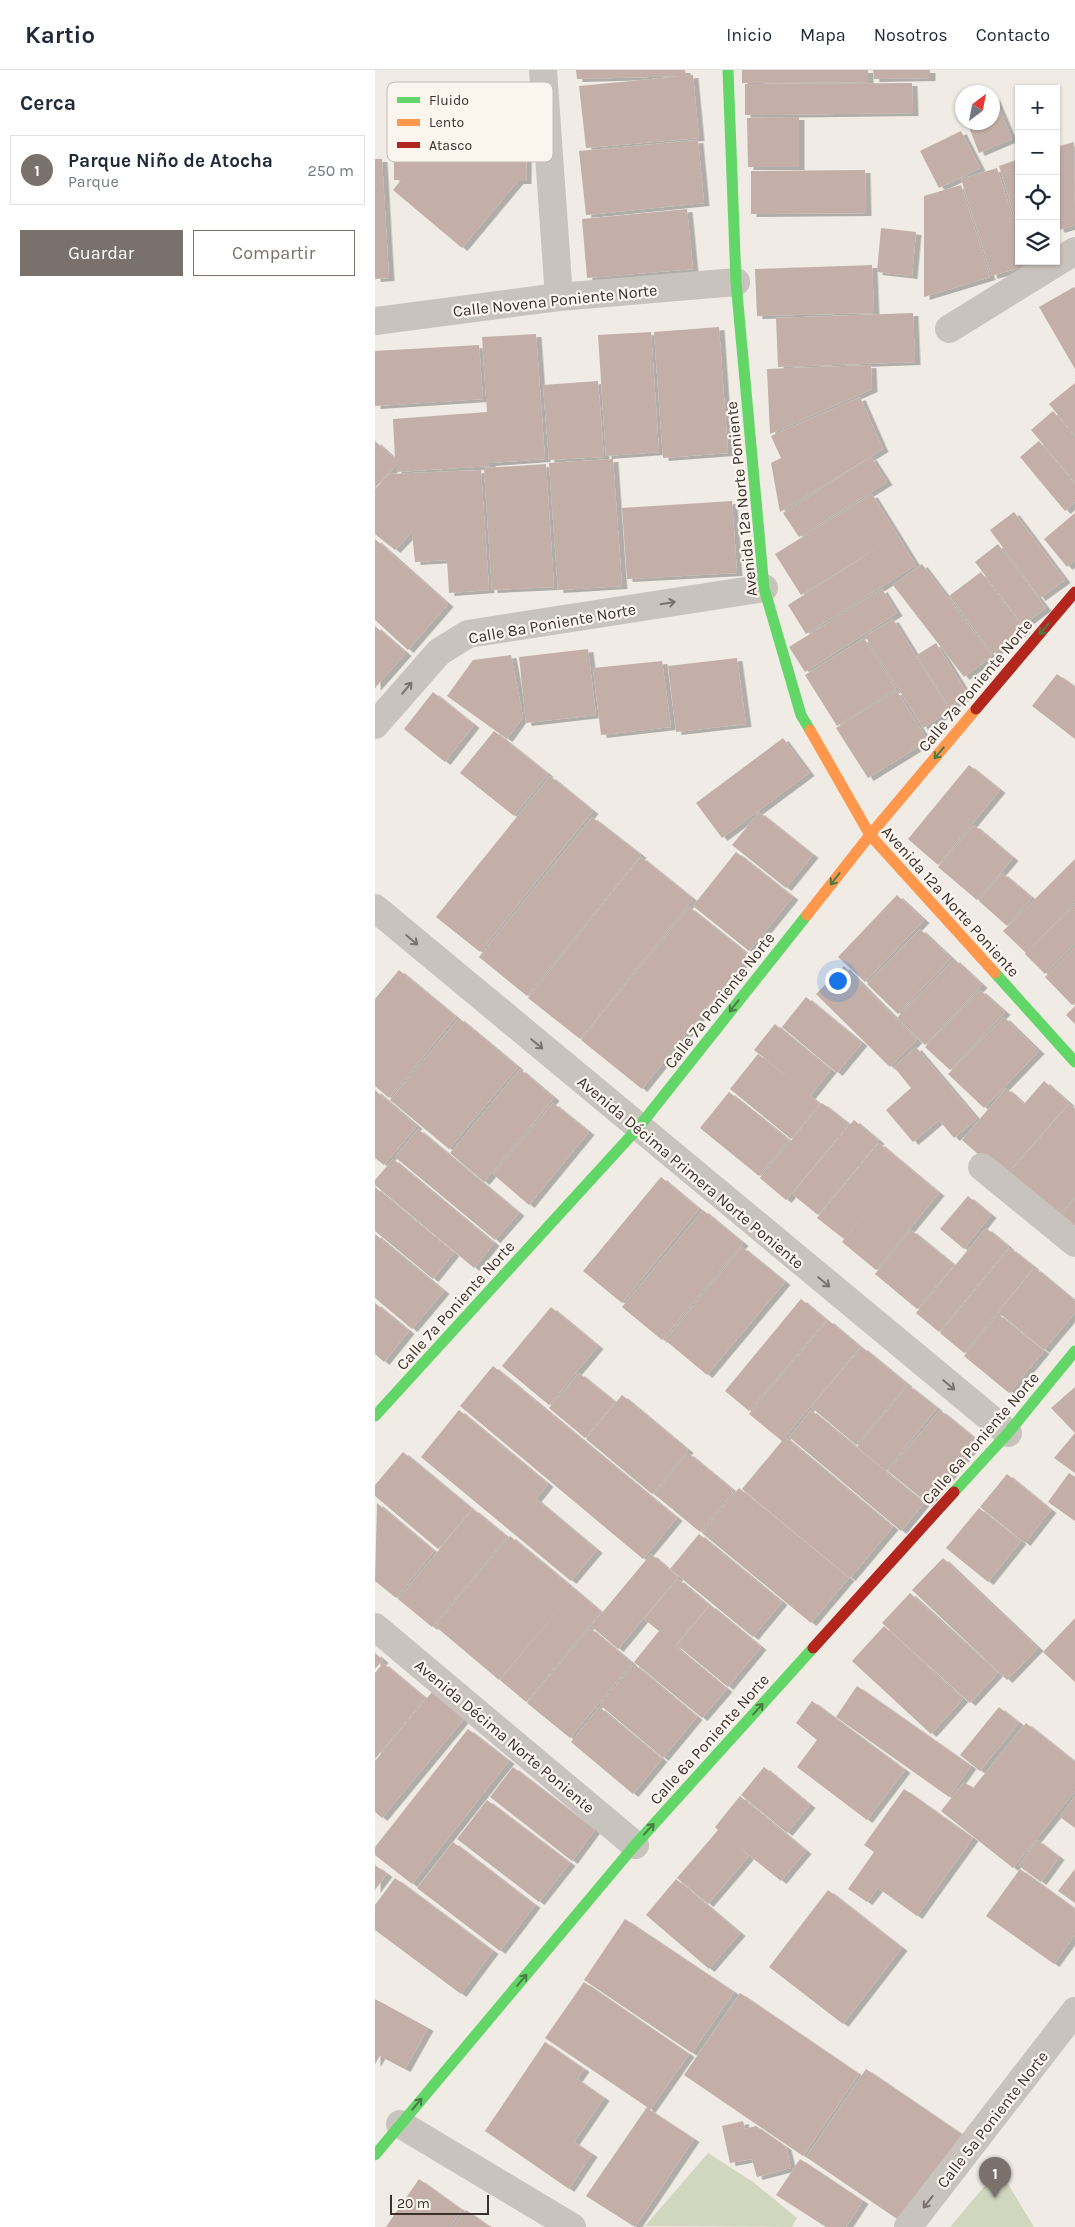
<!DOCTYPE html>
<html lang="es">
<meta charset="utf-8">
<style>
body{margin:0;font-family:Karla,sans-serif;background:#f6f6f7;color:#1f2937}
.controls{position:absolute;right:15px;top:15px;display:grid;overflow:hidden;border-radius:0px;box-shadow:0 1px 4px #0004}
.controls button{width:45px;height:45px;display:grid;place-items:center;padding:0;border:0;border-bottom:1px solid #e0e1e3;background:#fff;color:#1f2937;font:25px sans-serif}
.compass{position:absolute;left:580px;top:15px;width:45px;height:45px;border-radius:50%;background:#fff;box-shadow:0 1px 4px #0004;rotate:32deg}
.scale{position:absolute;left:15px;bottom:12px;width:99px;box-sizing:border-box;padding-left:5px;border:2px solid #3b302b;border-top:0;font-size:14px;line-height:18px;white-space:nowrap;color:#3b302b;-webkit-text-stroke:4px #fbf5ee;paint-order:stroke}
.you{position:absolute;left:462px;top:910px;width:18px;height:18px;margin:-12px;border:4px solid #fff;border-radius:50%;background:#1a73e8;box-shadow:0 0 0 8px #1a73e833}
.badge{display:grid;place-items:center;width:32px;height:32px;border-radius:50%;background:#7a716c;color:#fff;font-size:16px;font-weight:700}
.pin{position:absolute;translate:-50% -41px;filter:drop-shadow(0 1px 2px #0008)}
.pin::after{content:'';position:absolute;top:26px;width:18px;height:15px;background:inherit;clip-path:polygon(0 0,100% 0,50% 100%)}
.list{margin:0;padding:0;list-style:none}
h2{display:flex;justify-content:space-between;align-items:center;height:65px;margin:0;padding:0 20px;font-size:21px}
h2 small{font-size:16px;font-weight:400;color:#747a83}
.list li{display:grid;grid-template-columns:32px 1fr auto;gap:15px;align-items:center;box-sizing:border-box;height:70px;margin:0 10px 10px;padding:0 10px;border:1px solid #e0e1e3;border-radius:0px}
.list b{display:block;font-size:19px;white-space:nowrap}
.list p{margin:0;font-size:16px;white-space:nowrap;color:#747a83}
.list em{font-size:16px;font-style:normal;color:#747a83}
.actions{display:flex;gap:10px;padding:15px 20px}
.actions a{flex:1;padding:11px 0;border:1px solid #7a716c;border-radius:0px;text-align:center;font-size:18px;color:#7a716c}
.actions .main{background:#7a716c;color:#fff}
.icon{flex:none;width:28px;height:28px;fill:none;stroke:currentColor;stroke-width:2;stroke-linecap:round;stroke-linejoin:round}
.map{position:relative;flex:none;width:700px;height:2157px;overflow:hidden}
header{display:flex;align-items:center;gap:30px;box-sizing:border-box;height:70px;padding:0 25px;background:#fff;border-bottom:1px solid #e0e1e3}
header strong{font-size:24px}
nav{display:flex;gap:28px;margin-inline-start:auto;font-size:18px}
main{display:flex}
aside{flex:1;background:#fff}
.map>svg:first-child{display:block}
.green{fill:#d1d6bf}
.building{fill:#c3afa7;filter:url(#shadow)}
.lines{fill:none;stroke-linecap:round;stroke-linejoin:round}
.street{stroke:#c9c3be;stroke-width:28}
.fast{stroke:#63d668;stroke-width:11}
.slow{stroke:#ff974d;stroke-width:11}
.jam{stroke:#b3261e;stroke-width:11}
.oneway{stroke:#7b726d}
.oneway2{stroke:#4d7b46}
.labels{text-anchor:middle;stroke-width:4.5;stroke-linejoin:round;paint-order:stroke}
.street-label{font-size:16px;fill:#3b302b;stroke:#fbf5ee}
.key{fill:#fbf5ee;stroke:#c1bab4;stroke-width:1}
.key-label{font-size:14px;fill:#3b302b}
</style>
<header>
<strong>Kartio</strong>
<nav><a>Inicio</a><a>Mapa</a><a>Nosotros</a><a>Contacto</a></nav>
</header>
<main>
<aside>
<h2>Cerca<small></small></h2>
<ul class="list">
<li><span class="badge">1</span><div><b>Parque Niño de Atocha</b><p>Parque</p></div><em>250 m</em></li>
</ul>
<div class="actions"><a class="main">Guardar</a><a>Compartir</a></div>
</aside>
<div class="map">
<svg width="700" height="2157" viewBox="0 0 700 2157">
<defs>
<filter id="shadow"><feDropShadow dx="5.5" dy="3" stdDeviation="0" flood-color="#0004"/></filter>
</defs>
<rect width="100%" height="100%" fill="#f0ebe5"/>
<path class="green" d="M333,2083L378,2112L422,2148L417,2157L270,2156Z
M624,2099L659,2157H575Z"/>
<path class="building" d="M201,0H310L311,6L202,9Z
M367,0H493V12L367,13Z
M498,0H555V8L499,9Z
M318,5L324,68L211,78L204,16Z
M537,13L538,43L370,45V14Z
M619,26L637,69L604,83L592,52H618Z
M19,33L152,34L151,111H143L87,178L18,120L26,110H19Z
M424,47V97H373L372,48Z
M586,61L605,98L564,118L545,81Z
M323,70L329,133L211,145L204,81Z
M699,72L700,155L684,160L681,151V77Z
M0,89H7L14,208L0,209Z
M644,89V157H643L624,96Z
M622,98L644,167V191H651L653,195L617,206L586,109Z
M490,100L491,143L376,144V101Z
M586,115L615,207L549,227V126Z
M312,139L318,199L212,208L207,149Z
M506,158L541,162L537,206L502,202Z
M497,195L499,243L382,246L380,199Z
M699,217L700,218V299L664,237Z
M538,243L540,292L403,297L401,248Z
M344,257L353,383L288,388L279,262Z
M276,262L284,382L231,386L223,265Z
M161,264L170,389L115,393V396L21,402V395L0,418V371L20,389L18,349L112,342L107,267Z
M104,275L108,329L0,336V281Z
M496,295L497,319L395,364L392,299Z
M223,311L229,387L174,390L168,315Z
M700,313V365L674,334Z
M485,327L508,379L405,442L396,393L406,388L396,366Z
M678,341L700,367V412L656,360Z
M664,371L700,414V432L690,441L645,387Z
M496,387L512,412L424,467L408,443Z
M238,389L247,516L183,520L174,393Z
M171,394L179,517L117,520L109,398Z
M106,400L114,520L74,523L72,490L40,492L37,462L20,480L0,464V419L14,404Z
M497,424L541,495L431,564L413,535L518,468L426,525L400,484Z
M357,431L362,503L252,509L247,438Z
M639,442L690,510L665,528L615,460Z
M700,443V490L692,497L669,469Z
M0,469L73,534L33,580L0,550Z
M623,474L671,538L648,555L600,492Z
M547,494L617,586L589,607L518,515Z
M606,502L650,560L618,584L574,526Z
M507,519L522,543L430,602L414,577Z
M518,549L575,641L548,658L490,566Z
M0,556L31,583L0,618Z
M489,568L521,619L462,656L430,605Z
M561,573L593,625L574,637L542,585Z
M213,579L221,645L151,653L144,587Z
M136,585L148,647L132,669L72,626L98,590Z
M362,588L371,654L301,662L293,596Z
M287,591L296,657L226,665L218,598Z
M682,604L700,617V669L657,636Z
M522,621L553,671L493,708L461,658Z
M58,622L99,655L70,692L29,659Z
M119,661L173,704L139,746L85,703Z
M408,668L434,703L347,768L321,733Z
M594,695L625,720L563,795L533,769Z
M175,706L218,741L105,882L61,847Z
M384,742L438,785L411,818L357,775Z
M217,747L266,785L152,926L104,887Z
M599,755L638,788L602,830L563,797Z
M361,782L418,827L374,881L318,836Z
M266,787L318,829L205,969L153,928Z
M700,789V833L651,883L628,861Z
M627,803L657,828L632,856L604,831Z
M522,825L549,850L490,912L463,887Z
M700,835V874L670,904L650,884Z
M314,837L374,885L267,1019L206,970Z
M545,859L576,888L523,944L492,914Z
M700,877V933L697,935L670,907Z
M579,889L607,915L550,975L522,948Z
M469,896L542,970L515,997L441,924Z
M24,900L81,947L14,1028L0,1016V929Z
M605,920L630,942L575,1000L550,977Z
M431,927L487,973L462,1003L407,957Z
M700,936V954L691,945Z
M629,947L664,981L609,1038L573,1004Z
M84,948L143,997L74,1079L15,1030Z
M400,954L456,1000L435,1026L444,1034L416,1069L355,1019L383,984L430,1021L379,980Z
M541,977L602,1049L579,1068L564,1050L538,1072L511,1040L536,1018L519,997Z
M145,999L179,1028L109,1112L75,1083Z
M669,1011L694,1033L629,1107L587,1070L631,1018L649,1034Z
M0,1020L42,1056L9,1095L0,1088Z
M354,1022L414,1070L384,1106L325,1058Z
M178,1033L214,1062L154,1135L118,1104Z
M447,1033L474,1054L411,1130L385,1108Z
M694,1034L700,1039V1127L679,1151L630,1108Z
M479,1050L504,1071L443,1145L417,1124Z
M43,1059L144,1143L120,1170L20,1087Z
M504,1073L564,1123L501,1200L467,1172L500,1132L469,1169L442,1148Z
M18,1089L119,1173L99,1198L0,1115V1110Z
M286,1107L324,1139L247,1233L208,1201Z
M0,1117L79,1183L58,1209L0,1161Z
M593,1126L616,1145L589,1179L565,1159Z
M700,1129V1169L681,1152Z
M328,1140L368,1173L287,1270L247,1237Z
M611,1158L634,1177L564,1262L541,1243Z
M536,1160L579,1195L542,1239L500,1204Z
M0,1164L69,1221L37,1259L0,1228Z
M367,1177L410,1212L332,1305L290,1270Z
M635,1178L659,1197L589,1283L565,1263Z
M660,1198L700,1231V1243L669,1280L623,1242Z
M426,1229L451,1250L374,1341L350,1321Z
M0,1233L34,1261L9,1292L0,1284Z
M176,1237L223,1276L174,1335L127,1296Z
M623,1244L669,1281L634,1323L589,1286Z
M453,1250L485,1277L410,1367L518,1457L475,1508L367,1419L407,1371L374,1344Z
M487,1277L532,1314L481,1375L436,1337Z
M118,1296L302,1448L268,1489L85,1336Z
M204,1303L240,1332L210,1368L174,1338Z
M533,1315L562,1338L511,1401L482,1377Z
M700,1317V1403L679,1388L700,1363L676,1338Z
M247,1325L313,1380L277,1424L211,1369Z
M84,1340L173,1414L161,1429L222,1480L196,1511L46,1387Z
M436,1340L549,1433L526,1461L414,1367Z
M565,1340L603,1371L552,1433L513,1401Z
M28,1382L97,1439L63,1479L0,1426V1415Z
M313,1383L359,1421L325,1462L279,1424Z
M694,1403L700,1407V1451L673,1432Z
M632,1404L676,1440L650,1473L605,1437Z
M364,1418L474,1508L436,1553L327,1463Z
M2,1433L59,1481L21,1528L0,1511Z
M604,1438L646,1471L613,1512L571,1478Z
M98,1439L132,1467L57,1557L23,1529Z
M324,1464L407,1532L378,1567L295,1499Z
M135,1466L169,1494L129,1543L169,1494L200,1520L124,1610L60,1556Z
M276,1484L303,1507L243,1579L216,1556Z
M568,1488L663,1578L632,1610L537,1520Z
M303,1509L334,1535L300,1576L352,1619L327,1648L259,1592L284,1561L269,1549Z
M200,1520L226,1542L151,1632L125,1610Z
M535,1523L623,1603L595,1633L507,1553Z
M335,1535L386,1577L353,1617L302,1575Z
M700,1548V1612L668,1582Z
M509,1556L588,1629L556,1664L477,1591Z
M215,1558L257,1593L195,1668L152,1633Z
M0,1583L8,1590L0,1599Z
M8,1593L50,1628L0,1689V1603Z
M259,1594L322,1647L288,1688L225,1635Z
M482,1616L596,1696L574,1727L461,1647Z
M57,1622L89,1649L7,1748L0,1742V1691Z
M437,1631L530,1700L492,1750L422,1697L442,1670L421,1653Z
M224,1637L287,1689L258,1724L196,1672Z
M624,1637L644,1653L605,1701L585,1685Z
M651,1653L700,1692V1721L638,1798L566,1741L589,1712L598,1718Z
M93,1659L134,1691L37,1814L0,1785V1777Z
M138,1697L220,1760L197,1791L115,1727Z
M389,1697L435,1735L412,1763L366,1725Z
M529,1719L598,1768L542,1846L503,1818L492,1832L473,1819L499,1782L489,1775Z
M365,1726L431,1781L406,1811L360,1774L374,1786L333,1834L302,1808L343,1760L340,1757Z
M700,1726V1758L685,1747Z
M112,1730L195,1793L164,1832L82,1769Z
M662,1770L684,1787L666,1812L644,1796Z
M78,1772L160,1835L125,1881L42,1818Z
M0,1795L12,1804L0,1820Z
M645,1799L700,1839V1865L679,1894L611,1846Z
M700,1799V1833L683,1821Z
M20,1808L118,1881L86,1924L0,1860V1835Z
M301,1809L365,1863L334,1899L271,1845Z
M453,1820L527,1878L468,1954L394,1897Z
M250,1849L359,1922L317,1983L209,1910Z
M209,1912L314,1984L275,2040L319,2069L260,2157L211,2126L272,2037L170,1968Z
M365,1923L484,2004L428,2086L309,2005Z
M0,1929L53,1958L30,1999L5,1986L0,1994Z
M170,1972L209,1999L202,2009L229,2028L199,2072L217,2084L194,2119L110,2061Z
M491,1999L588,2065L528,2153L431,2087Z
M368,2051L370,2059L381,2056L411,2077L416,2098L382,2107L377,2089L355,2093L347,2056Z
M425,2089L488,2131L471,2157H451L401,2125Z
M44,2109L87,2140L75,2157H11Z
M91,2140L115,2157H78Z"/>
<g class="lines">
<path class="street" d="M168,0L184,227
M0,251L184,227L361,212
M574,259L700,181
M0,655L64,582L93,564L389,518
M0,838L633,1363
M607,1097L700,1173
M0,1557L260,1775
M25,2054L197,2157
M533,2157L700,1941"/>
<path class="fast" d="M353,0L361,212L389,518L426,645L435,660
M620,903L700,992
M0,1346L263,1058L432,845
M579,1422L633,1363L700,1281
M0,2085L260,1775L438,1578"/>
<path class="slow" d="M435,660L495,765L620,903
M432,845L495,765L601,639"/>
<path class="jam" d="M601,639L700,522
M438,1578L579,1422"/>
</g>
<defs><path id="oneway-shaft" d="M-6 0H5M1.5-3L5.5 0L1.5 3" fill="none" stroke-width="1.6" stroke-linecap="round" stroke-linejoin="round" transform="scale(1.25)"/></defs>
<g class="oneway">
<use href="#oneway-shaft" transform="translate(293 533) rotate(-9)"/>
<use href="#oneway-shaft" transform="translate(32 618) rotate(-50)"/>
<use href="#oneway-shaft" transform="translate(37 870) rotate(40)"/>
<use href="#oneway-shaft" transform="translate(162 974) rotate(40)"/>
<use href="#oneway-shaft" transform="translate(449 1212) rotate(40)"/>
<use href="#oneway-shaft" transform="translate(574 1315) rotate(40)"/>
<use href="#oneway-shaft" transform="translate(553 2132) rotate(128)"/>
</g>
<g class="oneway2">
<use href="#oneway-shaft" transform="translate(669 559) rotate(130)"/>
<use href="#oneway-shaft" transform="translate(564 683) rotate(130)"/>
<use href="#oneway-shaft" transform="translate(460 809) rotate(128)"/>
<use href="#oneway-shaft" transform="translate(359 936) rotate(128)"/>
<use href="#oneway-shaft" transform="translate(383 1639) rotate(-48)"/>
<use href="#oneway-shaft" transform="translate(274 1759) rotate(-48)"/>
<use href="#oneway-shaft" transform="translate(147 1910) rotate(-50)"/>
<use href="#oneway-shaft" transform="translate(42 2034) rotate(-50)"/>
</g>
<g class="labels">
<g class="street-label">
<text transform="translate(180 230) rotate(-6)" y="6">Calle Novena Poniente Norte</text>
<text transform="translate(366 429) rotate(-96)" y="6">Avenida 12a Norte Poniente</text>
<text transform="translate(177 553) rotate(-10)" y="6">Calle 8a Poniente Norte</text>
<text transform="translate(600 615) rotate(-50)" y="6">Calle 7a Poniente Norte</text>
<text transform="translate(576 831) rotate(48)" y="6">Avenida 12a Norte Poniente</text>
<text transform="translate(344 930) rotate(-52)" y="6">Calle 7a Poniente Norte</text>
<text transform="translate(316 1102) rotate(40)" y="6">Avenida Décima Primera Norte Poniente</text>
<text transform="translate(80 1235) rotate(-48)" y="6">Calle 7a Poniente Norte</text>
<text transform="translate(605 1368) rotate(-49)" y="6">Calle 6a Poniente Norte</text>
<text transform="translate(130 1666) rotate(40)" y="6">Avenida Décima Norte Poniente</text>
<text transform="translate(334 1669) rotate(-48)" y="6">Calle 6a Poniente Norte</text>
<text transform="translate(617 2049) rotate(-52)" y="6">Calle 5a Poniente Norte</text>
</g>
</g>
<rect x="12" y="12" width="166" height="80" rx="8" class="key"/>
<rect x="22" y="27" width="23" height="6" fill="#63d668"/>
<rect x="22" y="49" width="23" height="7" fill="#ff974d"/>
<rect x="22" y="72" width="23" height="6" fill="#b3261e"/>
<g class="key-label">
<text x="54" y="35">Fluido</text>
<text x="54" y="57">Lento</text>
<text x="54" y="80">Atasco</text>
</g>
</svg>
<div class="controls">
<button>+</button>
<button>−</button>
<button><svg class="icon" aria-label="locate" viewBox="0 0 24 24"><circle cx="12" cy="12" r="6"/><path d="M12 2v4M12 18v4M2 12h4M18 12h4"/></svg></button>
<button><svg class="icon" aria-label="layers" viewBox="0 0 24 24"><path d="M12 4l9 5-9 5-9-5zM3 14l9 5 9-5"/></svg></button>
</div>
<svg class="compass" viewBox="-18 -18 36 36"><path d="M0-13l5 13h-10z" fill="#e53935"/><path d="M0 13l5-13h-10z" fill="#747a83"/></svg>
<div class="scale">20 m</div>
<div class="you"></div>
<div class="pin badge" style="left:620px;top:2128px">1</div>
</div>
</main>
